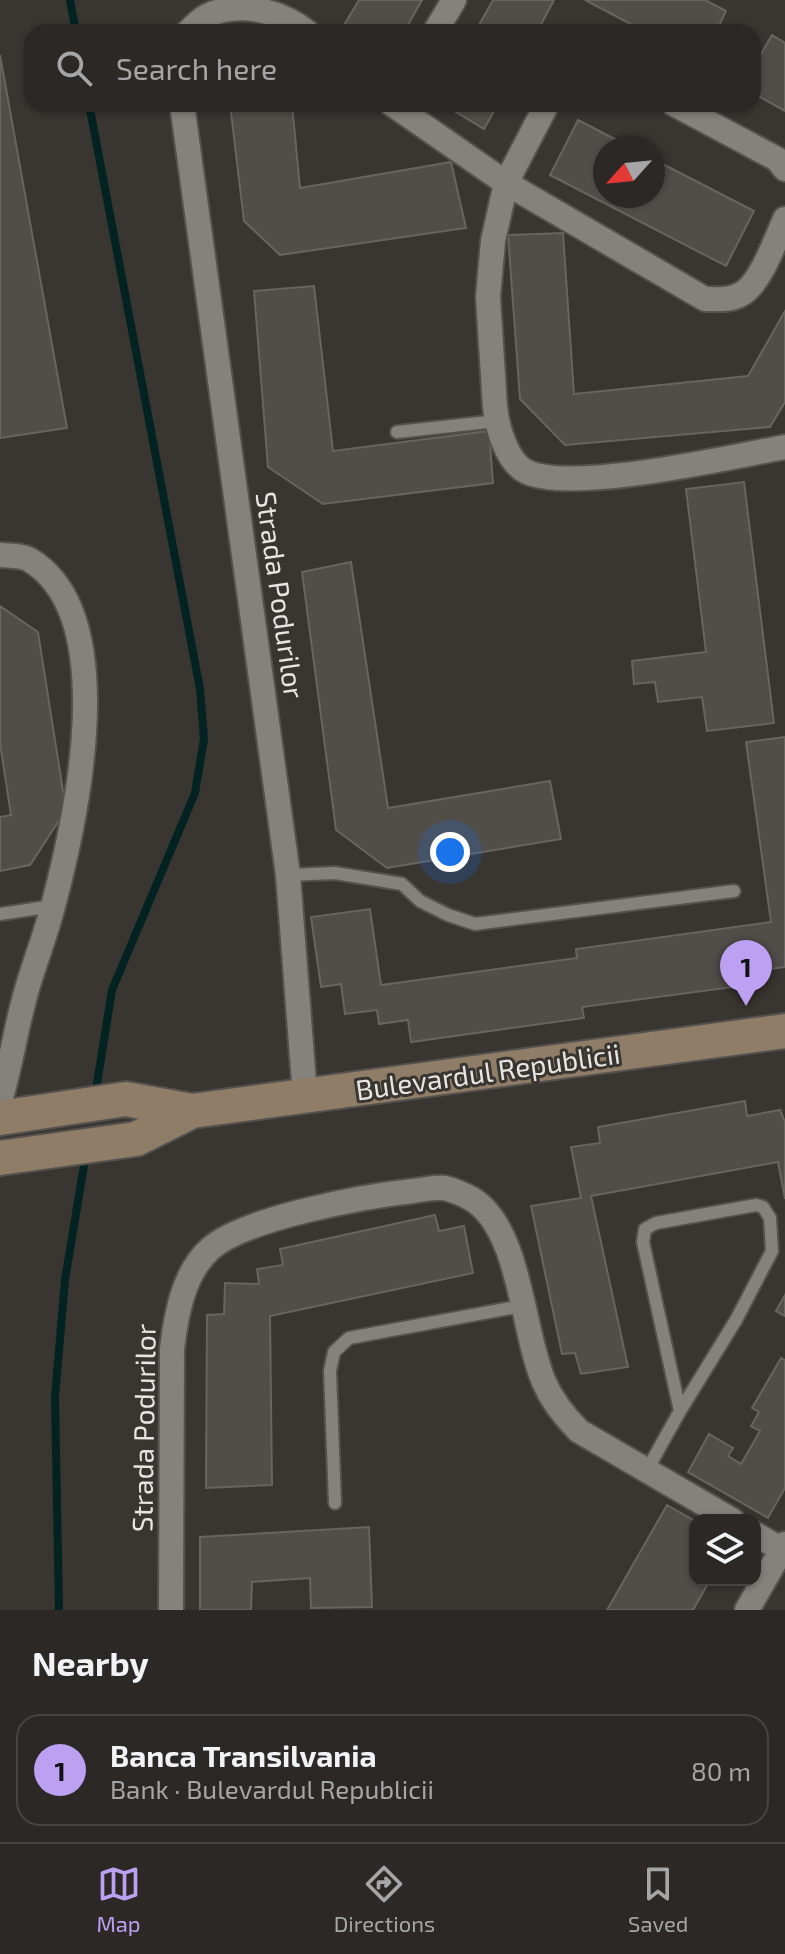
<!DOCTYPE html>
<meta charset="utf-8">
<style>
body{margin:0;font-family:"Exo 2",sans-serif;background:#373432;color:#f1f3f6}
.controls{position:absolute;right:24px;bottom:24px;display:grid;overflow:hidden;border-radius:16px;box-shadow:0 2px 6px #0004}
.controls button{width:72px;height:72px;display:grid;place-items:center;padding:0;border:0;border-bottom:2px solid #474442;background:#2b2825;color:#f1f3f6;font:40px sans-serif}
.compass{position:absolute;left:593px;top:136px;width:72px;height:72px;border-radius:50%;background:#2b2825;box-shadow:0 2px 6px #0004;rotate:243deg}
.you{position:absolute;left:450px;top:852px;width:28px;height:28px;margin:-20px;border:6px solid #fff;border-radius:50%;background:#1a73e8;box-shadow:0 0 0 12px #1a73e833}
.badge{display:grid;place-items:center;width:52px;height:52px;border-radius:50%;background:#bca0f2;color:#111;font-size:26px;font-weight:700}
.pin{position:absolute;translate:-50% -66px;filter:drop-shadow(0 2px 4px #0008)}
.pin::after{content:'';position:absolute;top:42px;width:28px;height:24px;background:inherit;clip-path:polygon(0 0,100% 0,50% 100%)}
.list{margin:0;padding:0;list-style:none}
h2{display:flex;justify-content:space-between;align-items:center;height:104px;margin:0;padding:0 32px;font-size:34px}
h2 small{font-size:26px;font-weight:400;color:#a6a6a7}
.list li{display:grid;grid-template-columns:52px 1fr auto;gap:24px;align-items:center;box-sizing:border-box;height:112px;margin:0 16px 16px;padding:0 16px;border:2px solid #474442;border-radius:24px}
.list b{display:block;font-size:30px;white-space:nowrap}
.list p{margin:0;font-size:26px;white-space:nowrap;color:#a6a6a7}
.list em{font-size:26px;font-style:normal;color:#a6a6a7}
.icon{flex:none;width:44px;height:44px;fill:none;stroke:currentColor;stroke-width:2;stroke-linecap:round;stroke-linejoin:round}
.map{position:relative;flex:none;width:785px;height:1610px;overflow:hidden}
.search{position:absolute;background:#2b2825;box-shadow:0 2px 6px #0004;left:24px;right:24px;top:24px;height:88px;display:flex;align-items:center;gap:20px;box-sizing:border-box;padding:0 28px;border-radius:24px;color:#a6a6a7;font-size:30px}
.sheet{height:232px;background:#2b2825}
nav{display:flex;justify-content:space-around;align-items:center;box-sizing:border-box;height:112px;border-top:2px solid #474442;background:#2b2825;font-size:22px;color:#a6a6a7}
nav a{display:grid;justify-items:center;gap:4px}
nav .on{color:#bca0f2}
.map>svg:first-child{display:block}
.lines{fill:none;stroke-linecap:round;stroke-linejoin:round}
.stream{stroke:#022322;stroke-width:8}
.building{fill:#514d49;stroke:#686460;stroke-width:2}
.lane-casing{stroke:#54514e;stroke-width:16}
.street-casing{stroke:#54514e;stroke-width:28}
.secondary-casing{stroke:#54514e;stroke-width:38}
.lane{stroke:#85817c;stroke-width:12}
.street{stroke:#85817c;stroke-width:24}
.secondary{stroke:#8f7d67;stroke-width:34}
.labels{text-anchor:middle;stroke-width:6;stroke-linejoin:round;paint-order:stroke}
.street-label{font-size:28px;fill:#e8e6e3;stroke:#393531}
</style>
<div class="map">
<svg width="785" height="1610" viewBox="0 0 785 1610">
<rect width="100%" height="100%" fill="#393531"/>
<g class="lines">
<path class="stream" d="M70,0L76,32
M89,104L200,689L204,739L195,793L112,990L95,1096
M59,1610L55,1397L65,1280L86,1153"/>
</g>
<path class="building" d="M359,0H422L404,32H340Z
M493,0H554L537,32H475Z
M585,0H705L726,11L716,32H646Z
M772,35L785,43V111L753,93V68Z
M0,55L67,428L0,438Z
M230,104H292L300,188L451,162L466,228L280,255L244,221Z
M443,104H498L484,129Z
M578,120L632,148H605V196H653V159L754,211L726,266L550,175Z
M563,233L574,394L748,376L785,311V402L770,427L565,445L520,399L508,235Z
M314,286L333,451L489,431L493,483L323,504L268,467L254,291Z
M744,482L774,723L707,731L702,697L658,702L655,682L634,684L632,661L706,652L686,489Z
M351,562L388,808L550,781L561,839L387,868L336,830L302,572Z
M0,606L38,632L66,810L30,865L0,871V817L11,815L0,743Z
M785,737V967L754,971L756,984L582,1007L584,1018L411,1042L408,1020L379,1024L377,1010L345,1014L341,984L321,987L311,917L370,909L381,985L577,958L576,949L771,922L746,742Z
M745,1101L747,1116L780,1110L785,1122V1199L778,1162L591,1196L628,1367L581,1374L575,1353L562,1354L531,1206L581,1198L571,1147L600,1143L598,1127Z
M435,1215L439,1231L464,1226L473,1273L270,1316L272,1485L206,1488L207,1315L224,1314L225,1283L259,1284L257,1269L283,1265L280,1249Z
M785,1295V1316L776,1311Z
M781,1358L785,1360V1488L768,1518L688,1472L709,1434L733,1448L728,1456L741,1464L760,1431L751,1426L759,1412L752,1408Z
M667,1505L695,1521V1580H710L693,1610H607Z
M369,1527L372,1607L311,1608L310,1578L252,1582L251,1610H200V1537Z"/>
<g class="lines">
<g class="lane-casing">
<path id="lane" d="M397,432L497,421
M288,875L335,873L402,884L420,901L448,915L475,924L734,891
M0,914L53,906
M647,1470L680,1411L643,1242L645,1229L656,1223L756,1205L763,1207L770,1218L772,1251L736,1320L680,1411
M335,1503L330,1371L334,1352L349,1338L522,1306"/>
</g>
<g class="street-casing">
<path id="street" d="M188,32C194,27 200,19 207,16C240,0 280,11 307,32
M435,32L454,0
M182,104L288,875L305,1096
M392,104L506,183L705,299C719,299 731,301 743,293C761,282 776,239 785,219
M547,104L506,183L493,241L488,297L495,407C497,427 507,463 527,472C574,493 730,457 785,447
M674,104L777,159L785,169
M0,555C9,556 22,555 30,560C122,616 76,820 53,906C45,938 32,968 24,1000C15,1033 10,1068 0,1101
M755,1534L782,1550
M171,1610L172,1349C176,1316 183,1273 210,1249C244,1218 366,1196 413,1191C422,1190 434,1187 444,1188C451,1189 465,1195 472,1199C521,1229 522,1332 544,1382C552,1401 564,1416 579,1431L732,1520
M747,1610L785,1544"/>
</g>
<g class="secondary-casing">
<path id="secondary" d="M0,1118L126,1099L192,1111L785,1031
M0,1158L136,1139L192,1111"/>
</g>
<use href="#lane" class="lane"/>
<use href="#street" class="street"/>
<use href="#secondary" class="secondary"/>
</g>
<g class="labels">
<g class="street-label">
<text transform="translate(280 595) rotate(82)" y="10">Strada Podurilor</text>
<text transform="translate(488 1072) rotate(-8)" y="10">Bulevardul Republicii</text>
<text transform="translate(144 1428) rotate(-89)" y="10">Strada Podurilor</text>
</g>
</g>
</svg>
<div class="controls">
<button><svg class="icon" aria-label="layers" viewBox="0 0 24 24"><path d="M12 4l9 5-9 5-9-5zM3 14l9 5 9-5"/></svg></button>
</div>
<svg class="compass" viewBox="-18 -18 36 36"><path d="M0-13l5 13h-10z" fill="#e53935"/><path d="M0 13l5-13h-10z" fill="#a6a6a7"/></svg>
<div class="you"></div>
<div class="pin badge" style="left:746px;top:1006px">1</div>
<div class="search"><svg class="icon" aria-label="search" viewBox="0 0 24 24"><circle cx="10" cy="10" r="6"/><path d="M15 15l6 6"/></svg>Search here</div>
</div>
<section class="sheet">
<h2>Nearby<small></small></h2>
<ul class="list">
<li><span class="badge">1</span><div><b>Banca Transilvania</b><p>Bank · Bulevardul Republicii</p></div><em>80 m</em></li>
</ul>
</section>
<nav>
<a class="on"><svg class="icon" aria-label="map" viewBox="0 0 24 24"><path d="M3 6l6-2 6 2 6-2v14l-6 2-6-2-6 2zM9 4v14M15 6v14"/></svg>Map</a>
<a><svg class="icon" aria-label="directions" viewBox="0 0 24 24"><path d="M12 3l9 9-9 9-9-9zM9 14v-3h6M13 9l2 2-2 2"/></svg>Directions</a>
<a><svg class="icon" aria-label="saved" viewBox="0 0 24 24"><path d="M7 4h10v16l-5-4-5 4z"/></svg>Saved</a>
</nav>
